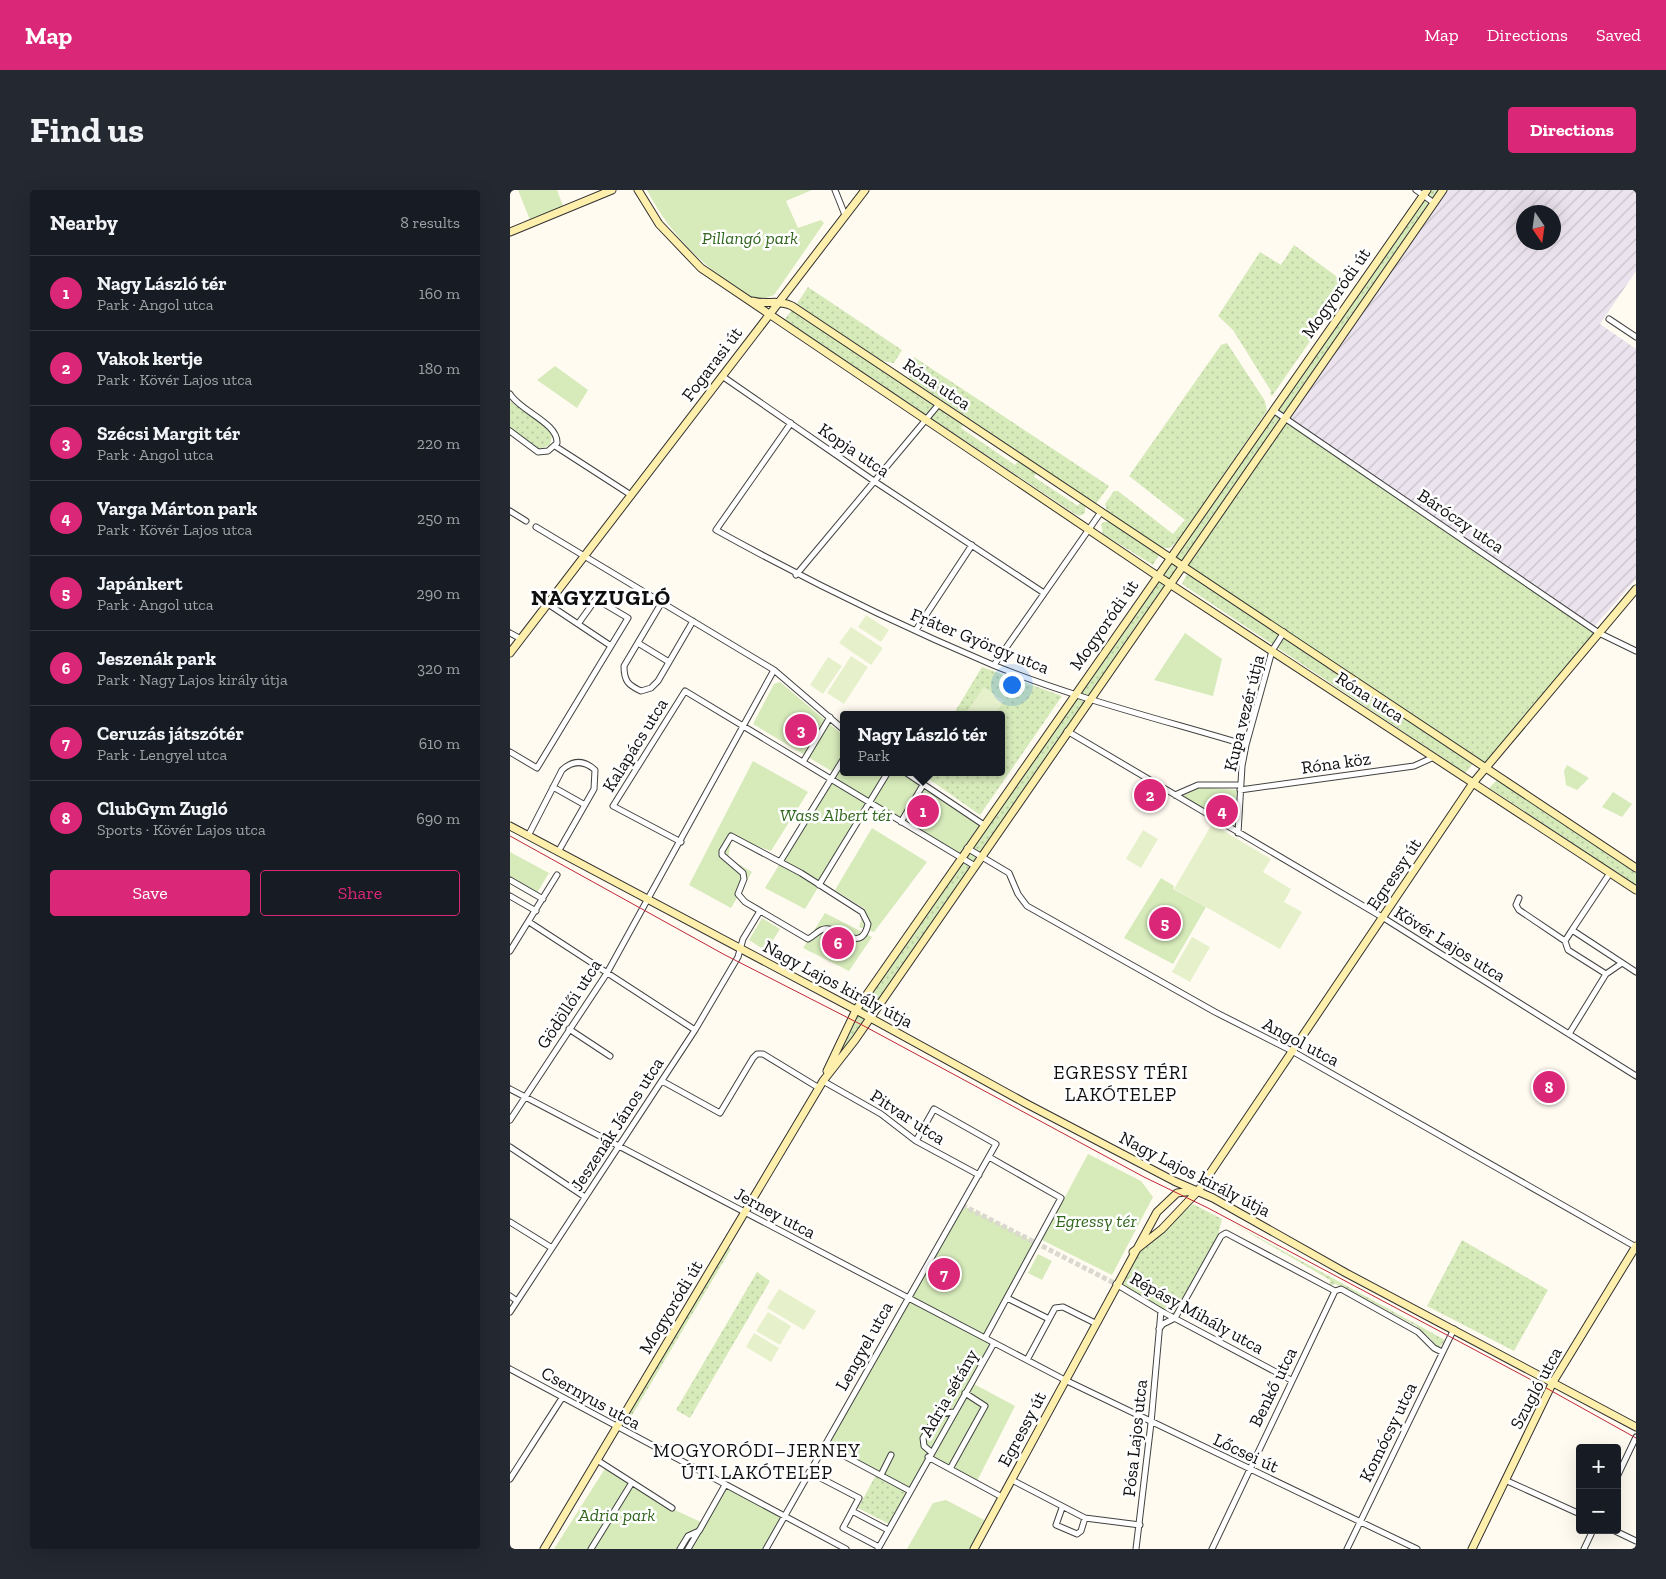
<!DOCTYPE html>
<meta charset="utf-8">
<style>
body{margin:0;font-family:"Zilla Slab",serif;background:#242831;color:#f1f3f6}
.controls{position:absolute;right:15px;bottom:15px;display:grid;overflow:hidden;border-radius:5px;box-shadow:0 5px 20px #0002}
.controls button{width:45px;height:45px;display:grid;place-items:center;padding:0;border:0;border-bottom:1px solid #363941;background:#171b24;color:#f1f3f6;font:25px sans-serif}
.compass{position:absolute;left:1006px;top:15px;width:45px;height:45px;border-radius:50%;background:#171b24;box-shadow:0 5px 20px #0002;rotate:167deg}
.you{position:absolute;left:501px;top:494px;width:18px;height:18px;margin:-12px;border:4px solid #fff;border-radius:50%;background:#1a73e8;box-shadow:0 0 0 8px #1a73e833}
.badge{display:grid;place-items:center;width:32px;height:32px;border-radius:50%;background:#db2777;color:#fff;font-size:16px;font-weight:700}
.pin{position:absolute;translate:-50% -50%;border:2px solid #fff;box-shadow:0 1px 5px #0006}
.popup{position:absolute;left:330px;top:521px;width:165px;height:65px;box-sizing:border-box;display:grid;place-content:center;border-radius:5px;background:#171b24;filter:drop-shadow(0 1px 4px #0005);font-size:16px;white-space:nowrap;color:#9ea1a6}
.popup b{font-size:19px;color:#f1f3f6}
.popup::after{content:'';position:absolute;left:50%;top:100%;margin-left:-10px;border:10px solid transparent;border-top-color:#171b24}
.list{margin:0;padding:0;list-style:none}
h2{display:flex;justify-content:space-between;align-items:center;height:65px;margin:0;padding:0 20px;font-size:21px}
h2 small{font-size:16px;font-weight:400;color:#9ea1a6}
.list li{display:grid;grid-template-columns:32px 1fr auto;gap:15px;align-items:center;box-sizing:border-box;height:75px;padding:0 20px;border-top:1px solid #363941}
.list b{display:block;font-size:19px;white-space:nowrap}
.list p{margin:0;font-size:16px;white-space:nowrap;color:#9ea1a6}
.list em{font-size:16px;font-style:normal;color:#9ea1a6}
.actions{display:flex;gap:10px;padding:15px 20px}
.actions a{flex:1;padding:11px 0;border:1px solid #db2777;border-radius:5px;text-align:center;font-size:18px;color:#db2777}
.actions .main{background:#db2777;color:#fff}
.map{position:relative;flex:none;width:1126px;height:1359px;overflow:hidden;border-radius:5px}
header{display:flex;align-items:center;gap:30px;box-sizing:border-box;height:70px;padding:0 25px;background:#db2777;color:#fff}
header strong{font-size:24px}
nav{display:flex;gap:28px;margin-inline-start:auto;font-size:18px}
.intro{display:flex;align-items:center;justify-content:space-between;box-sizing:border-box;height:120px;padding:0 30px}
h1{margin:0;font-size:35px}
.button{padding:12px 22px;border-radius:5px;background:#db2777;color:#fff;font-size:18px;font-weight:700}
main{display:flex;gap:30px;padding:0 30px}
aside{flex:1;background:#171b24;border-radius:5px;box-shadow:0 5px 20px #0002}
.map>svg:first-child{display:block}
.industrial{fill:url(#industrial-furrows);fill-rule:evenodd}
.grass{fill:url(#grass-dots)}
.park{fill:#d6eaba}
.pitch{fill:#e6f1cc}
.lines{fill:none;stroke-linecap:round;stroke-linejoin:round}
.street-tunnel{stroke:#dbd8cf;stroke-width:5;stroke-dasharray:5 2.5;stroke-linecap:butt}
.street-casing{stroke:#424242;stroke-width:7}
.secondary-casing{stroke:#313131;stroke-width:9}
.street{stroke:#fff;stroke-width:5}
.secondary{stroke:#fef0ac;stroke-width:7}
.tram{stroke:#bf2737;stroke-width:1}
.labels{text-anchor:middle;stroke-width:5;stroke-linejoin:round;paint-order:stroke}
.park-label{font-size:18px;font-style:italic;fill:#32671f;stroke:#fff}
.street-label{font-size:18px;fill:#0f0f0f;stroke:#fff}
.neighbourhood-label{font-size:19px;letter-spacing:1px;fill:#0f0f0f;stroke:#fff}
.district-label{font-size:22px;font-weight:bold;letter-spacing:1px;fill:#0f0f0f;stroke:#fff}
</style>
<header>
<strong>Map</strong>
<nav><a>Map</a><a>Directions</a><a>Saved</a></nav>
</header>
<div class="intro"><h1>Find us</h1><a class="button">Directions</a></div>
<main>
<aside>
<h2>Nearby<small>8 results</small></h2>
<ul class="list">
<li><span class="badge">1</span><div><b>Nagy László tér</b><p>Park · Angol utca</p></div><em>160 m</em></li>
<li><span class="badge">2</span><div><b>Vakok kertje</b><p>Park · Kövér Lajos utca</p></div><em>180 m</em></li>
<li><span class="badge">3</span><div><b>Szécsi Margit tér</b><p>Park · Angol utca</p></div><em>220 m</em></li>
<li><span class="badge">4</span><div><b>Varga Márton park</b><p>Park · Kövér Lajos utca</p></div><em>250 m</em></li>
<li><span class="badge">5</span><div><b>Japánkert</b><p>Park · Angol utca</p></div><em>290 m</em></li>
<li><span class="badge">6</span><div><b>Jeszenák park</b><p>Park · Nagy Lajos király útja</p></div><em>320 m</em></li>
<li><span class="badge">7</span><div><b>Ceruzás játszótér</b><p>Park · Lengyel utca</p></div><em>610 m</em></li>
<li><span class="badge">8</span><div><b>ClubGym Zugló</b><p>Sports · Kövér Lajos utca</p></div><em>690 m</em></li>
</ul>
<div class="actions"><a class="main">Save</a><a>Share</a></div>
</aside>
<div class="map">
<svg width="1126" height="1359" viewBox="0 0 1126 1359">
<defs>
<pattern id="industrial-furrows" width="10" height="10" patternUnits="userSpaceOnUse" patternTransform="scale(1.25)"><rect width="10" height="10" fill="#ebe3ed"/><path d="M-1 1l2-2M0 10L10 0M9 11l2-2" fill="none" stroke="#c8c2ca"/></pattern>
<pattern id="grass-dots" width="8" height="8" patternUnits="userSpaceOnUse" patternTransform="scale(1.25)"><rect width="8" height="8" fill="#d6eaba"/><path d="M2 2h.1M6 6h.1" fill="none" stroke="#b6c89f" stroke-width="1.8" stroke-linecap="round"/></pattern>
</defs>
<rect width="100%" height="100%" fill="#fffbf1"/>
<path class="industrial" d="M937,0H1126V81L1090,134L1126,159V389L1084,437L777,228ZM1014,22H1044V52H1014Z"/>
<path class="grass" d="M917,0H933L776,229L1089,443L976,577L673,378L313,891L336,838Z
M784,55L834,92L837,98L762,206L760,204L761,201L723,140L708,126L750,62L771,75Z
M298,97L392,160L384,173L372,171L286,115Z
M282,120L454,232L451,238L505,275L510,269L528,281L524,287L568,316L570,313L575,315V323L570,326L565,324L274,130Z
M717,153L755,211L757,221L668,351L660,358H653L597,322L595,314L604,301H608L663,344L675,330L619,286L711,155Z
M404,167L599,296L586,314L400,189L396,179Z
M0,211L39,239L42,245L40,255L29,259L0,241Z
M594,332H600L649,365L643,375L593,344L591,334Z
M677,384L963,574L955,583L672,394Z
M472,477L552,506L470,625L409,582H492V525H443Z
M988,589L1126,681V695L979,598Z
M683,1014L712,1029L705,1057L665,1128L608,1099L629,1063Z
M717,1030L935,1150L930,1157L928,1158L920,1148L906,1136L839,1100L825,1094L819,1096L820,1090Z
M952,1050L1038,1100L1004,1161L917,1116Z
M217,1056L221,1059L118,1232L113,1229Z
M247,1082L260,1091L180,1228L166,1220Z
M367,1283L400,1301L381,1335L348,1318Z"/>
<path class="park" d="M8,0H47L53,16L20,30Z
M137,0H302L276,11L288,38L311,30L314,33L264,105L248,111C202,86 161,47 137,0Z
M45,176L78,200L67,218L27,190Z
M675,443L712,469L703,506L644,490Z
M270,492L334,546V565L323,582L243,534L264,494Z
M334,568V582H378L295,719L255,698Z
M243,571L298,602L261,661L222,647L218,668L242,682L221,718L179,695Z
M1057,575L1079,588L1067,600L1056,595L1054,581Z
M381,582H393L470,635L449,665L363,612Z
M689,597L727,600L725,636L671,605Z
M1103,602L1122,614L1112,627L1092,617Z
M362,638L417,672L364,742L349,737L355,719L325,700Z
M0,662L39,683L24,708L0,694Z
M651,688L664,696L663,699L696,717L663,774L614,748Z
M315,723L362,747L339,781L293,758Z
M252,728L270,739L256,761L239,750Z
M578,964L631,991L643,1007L602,1085L532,1050Z
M452,1015L526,1053L475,1148L484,1153L462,1193L505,1216L466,1293L419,1267L400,1301L314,1255Z
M528,1064L542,1071L532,1090L518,1083Z
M96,1277L167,1321L193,1333L215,1295L274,1327L256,1359H44Z
M436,1310L478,1332L464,1359H397L423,1313Z"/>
<path class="pitch" d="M356,425L379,440L371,452L348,437Z
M341,437L373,458L361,475L329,453Z
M341,466L358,477L334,514L317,503Z
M318,467L332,476L313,504L300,495Z
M474,497L494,511L484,525H454Z
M702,634L761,669L753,682L781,699L774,712L792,722L770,759L664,699Z
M633,640L648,649L631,678L616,669Z
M682,747L700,757L680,792L662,782Z
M269,1099L306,1121L294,1140L257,1118Z
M258,1122L281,1136L270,1155L246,1141Z
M244,1143L269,1158L261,1172L236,1157Z"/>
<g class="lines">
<path class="street-tunnel" d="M452,1015L606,1094"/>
<g class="street-casing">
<path id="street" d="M325,0L335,25
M906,0L924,13
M1099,129L1126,147
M212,186L364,291L534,403
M0,204C10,221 48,233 47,253L38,261L28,262L0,241
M763,220L1089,443L1126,461
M281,233L206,340C296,390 388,435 483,475C564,508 653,530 736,555
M45,256L121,305
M0,321L16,331
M26,337L264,480L334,540
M286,385L429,214
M152,412L114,476C114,491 118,495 131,501L141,498L148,491L183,431
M38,414C59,428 80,442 101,456L118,428L86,409L68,434
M406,440L462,355
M0,443L11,449
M128,453L159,472
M484,475L591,322
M557,541L872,727L1126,886
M0,562L27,578L101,456
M293,572L320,527
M395,582L474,635
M43,597L75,615
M730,600L904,576L924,567
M665,605L688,595H731
M391,632L413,595
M728,643L732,576L736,555L762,461L774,442
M18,646L52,580C63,570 74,570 85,580L84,599L48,662
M221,646L291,683L352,722L358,734C352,762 334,741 319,739C310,737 305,746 298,749L235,712L228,704L234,689L233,683L212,665V661Z
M171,652L103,616L175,501L465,676
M457,658L499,683L508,704L517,716L705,822L782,861L1126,1057
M270,672L334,568
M0,690L33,709
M309,695L378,582
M0,706L26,721
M1009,708L1006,715L1009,720L1055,751L1062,740L1126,782
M19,732L185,840
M1062,740L1100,683
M1055,751L1058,760L1096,784
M0,761L47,685
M1096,784L1112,773
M59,839L100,866
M1059,844L1096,784
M152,891L210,923L243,868L247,864H253L309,898
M313,891L371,924L406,951L469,985
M0,899L555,1190L907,1359
M0,930L97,783L264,480
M0,957L75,1007
M0,1032L42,1058
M606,1094L651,1121L781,1190
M0,1106L7,1111
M497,1108L539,1129
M0,1122L185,840L228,767L233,749L250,721
M649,1139L653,1134L665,1128L711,1046L716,1043L825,1101L831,1099L908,1142L924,1158L932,1162
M475,1148L551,1008L479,967
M517,1170L545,1118L553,1117L585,1133
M0,1179L336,1359
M314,1255L400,1301
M421,1262L414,1256L413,1248L428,1224L444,1222
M418,1267L492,1307
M87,1270L162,1318
M440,1279L475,1216L455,1203
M299,1282L349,1308L333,1338L369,1357
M371,1285L381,1265
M1107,1287L1126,1247
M0,1289L52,1208
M502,1290L575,1328L630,1335
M995,1290L1070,1324
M552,1318L546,1335L567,1344L571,1341L575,1328
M342,1321L378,1340
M1103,1340L1126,1351
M81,1359L121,1294
M170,1359L178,1346L189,1341L215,1295
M178,1359L188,1342
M256,1359L486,954L424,919L406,951
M368,1359L484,1153
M626,1359L641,1233L651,1121
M702,1359L825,1101
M837,1359L944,1139
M1074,1359L1083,1340"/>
</g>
<g class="secondary-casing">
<path id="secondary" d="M128,0L149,34L191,78L640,381L1126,700
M0,42L102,0
M243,111C257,115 268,109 282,116L1126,678
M0,463L355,0
M0,636L346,820L517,914L664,991L703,1008L836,1083L1126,1237
M317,881L346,820L917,0
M623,1062L652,1039L688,1001L963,593L1126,399
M34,1359L313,891L345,850L933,0
M464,1359L647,1022L667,1003L683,1001
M962,1359L1043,1192L1126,1056"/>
</g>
<use href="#street" class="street"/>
<use href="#secondary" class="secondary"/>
<path class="tram" d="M0,646L215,765L354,836L634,987L698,1018L1029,1194L1126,1248"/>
</g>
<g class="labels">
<g class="park-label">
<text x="240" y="54">Pillangó park</text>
<text x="326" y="631">Wass Albert tér</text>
<text x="586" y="1037">Egressy tér</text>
<text x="107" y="1331">Adria park</text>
</g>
<g class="street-label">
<text transform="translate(826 103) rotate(-55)" y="6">Mogyoródi út</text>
<text transform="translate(202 174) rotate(-53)" y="6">Fogarasi út</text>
<text transform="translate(427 194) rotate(34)" y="6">Róna utca</text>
<text transform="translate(344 260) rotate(34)" y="6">Kopja utca</text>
<text transform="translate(951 331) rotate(34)" y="6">Báróczy utca</text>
<text transform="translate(594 435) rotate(-55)" y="6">Mogyoródi út</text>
<text transform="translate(470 451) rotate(22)" y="6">Fráter György utca</text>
<text transform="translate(860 507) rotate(33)" y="6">Róna utca</text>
<text transform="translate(734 523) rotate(-76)" y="6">Kupa vezér útja</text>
<text transform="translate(125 555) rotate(-58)" y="6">Kalapács utca</text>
<text transform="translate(826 573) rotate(-8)" y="6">Róna köz</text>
<text transform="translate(884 684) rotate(-56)" y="6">Egressy út</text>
<text transform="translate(940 754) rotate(32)" y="6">Kövér Lajos utca</text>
<text transform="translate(328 794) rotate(28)" y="6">Nagy Lajos király útja</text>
<text transform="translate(59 814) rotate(-57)" y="6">Gödöllői utca</text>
<text transform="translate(791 852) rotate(28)" y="6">Angol utca</text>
<text transform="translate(398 927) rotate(33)" y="6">Pitvar utca</text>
<text transform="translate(107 934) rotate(-57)" y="6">Jeszenák János utca</text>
<text transform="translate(685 984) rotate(27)" y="6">Nagy Lajos király útja</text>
<text transform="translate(265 1023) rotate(28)" y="6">Jerney utca</text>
<text transform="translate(161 1117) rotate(-59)" y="6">Mogyoródi út</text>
<text transform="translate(687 1123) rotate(29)" y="6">Répásy Mihály utca</text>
<text transform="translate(354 1156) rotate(-61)" y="6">Lengyel utca</text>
<text transform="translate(763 1197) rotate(-64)" y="6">Benkő utca</text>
<text transform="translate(1026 1198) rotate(-62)" y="6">Szugló utca</text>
<text transform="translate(439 1203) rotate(-60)" y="6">Adria sétány</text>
<text transform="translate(81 1208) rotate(29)" y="6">Csernyus utca</text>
<text transform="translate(512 1239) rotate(-62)" y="6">Egressy út</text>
<text transform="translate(878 1242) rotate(-64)" y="6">Komócsy utca</text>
<text transform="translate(625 1248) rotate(-84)" y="6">Pósa Lajos utca</text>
<text transform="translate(736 1263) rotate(25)" y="6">Lőcsei út</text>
</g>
<g class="neighbourhood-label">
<text x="611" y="889">EGRESSY TÉRI<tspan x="611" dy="22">LAKÓTELEP</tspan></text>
<text x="247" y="1267">MOGYORÓDI–JERNEY<tspan x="247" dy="22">ÚTI LAKÓTELEP</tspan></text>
</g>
<g class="district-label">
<text x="91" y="415">NAGYZUGLÓ</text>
</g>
</g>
</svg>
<div class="controls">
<button>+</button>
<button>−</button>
</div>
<svg class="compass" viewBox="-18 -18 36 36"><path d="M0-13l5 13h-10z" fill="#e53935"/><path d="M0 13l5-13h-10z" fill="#9ea1a6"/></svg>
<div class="you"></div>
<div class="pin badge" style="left:413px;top:621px">1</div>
<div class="popup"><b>Nagy László tér</b>Park</div>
<div class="pin badge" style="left:640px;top:605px">2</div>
<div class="pin badge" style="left:291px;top:540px">3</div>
<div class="pin badge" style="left:712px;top:621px">4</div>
<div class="pin badge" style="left:655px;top:733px">5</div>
<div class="pin badge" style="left:328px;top:753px">6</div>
<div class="pin badge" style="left:434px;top:1084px">7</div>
<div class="pin badge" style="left:1039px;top:897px">8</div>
</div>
</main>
